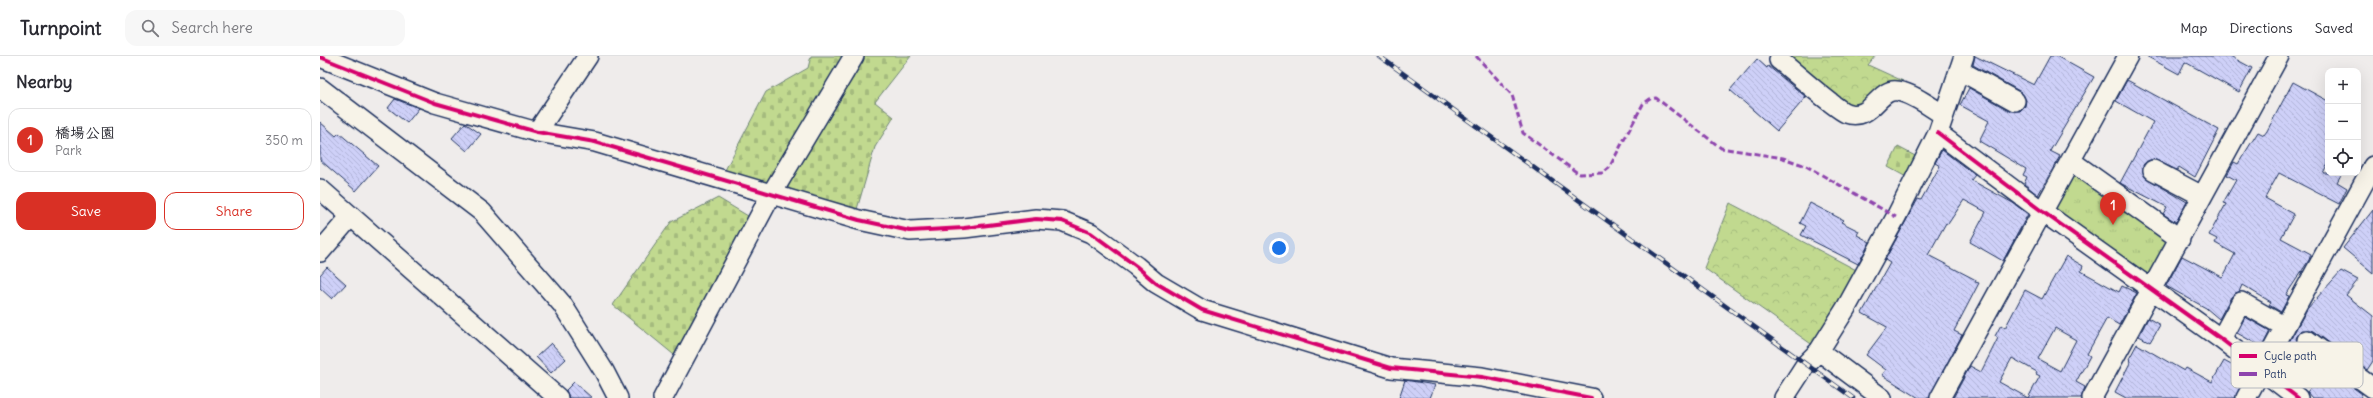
<!DOCTYPE html>
<meta charset="utf-8">
<style>
body{margin:0;font-family:Delius,"Klee One",sans-serif;background:#f7f7f7;color:#2b2b33}
.controls{position:absolute;right:12px;top:12px;display:grid;overflow:hidden;border-radius:8px;box-shadow:0 4px 16px #0002}
.controls button{width:36px;height:36px;display:grid;place-items:center;padding:0;border:0;border-bottom:1px solid #e1e1e2;background:#fff;color:#2b2b33;font:20px sans-serif}
.you{position:absolute;left:959px;top:192px;width:14px;height:14px;margin:-10px;border:3px solid #fff;border-radius:50%;background:#1a73e8;box-shadow:0 0 0 6px #1a73e833}
.badge{display:grid;place-items:center;width:26px;height:26px;border-radius:50%;background:#d93025;color:#fff;font-size:13px;font-weight:700}
.pin{position:absolute;translate:-50% -33px;filter:drop-shadow(0 1px 2px #0008)}
.pin::after{content:'';position:absolute;top:21px;width:14px;height:12px;background:inherit;clip-path:polygon(0 0,100% 0,50% 100%)}
.list{margin:0;padding:0;list-style:none}
h2{display:flex;justify-content:space-between;align-items:center;height:52px;margin:0;padding:0 16px;font-size:17px}
h2 small{font-size:13px;font-weight:400;color:#7c7c81}
.list li{display:grid;grid-template-columns:26px 1fr auto;gap:12px;align-items:center;box-sizing:border-box;height:64px;margin:0 8px 8px;padding:0 8px;border:1px solid #e1e1e2;border-radius:12px}
.list b{display:block;font-size:15px;white-space:nowrap}
.list p{margin:0;font-size:13px;white-space:nowrap;color:#7c7c81}
.list em{font-size:13px;font-style:normal;color:#7c7c81}
.actions{display:flex;gap:8px;padding:12px 16px}
.actions a{flex:1;padding:9px 0;border:1px solid #d93025;border-radius:12px;text-align:center;font-size:14px;color:#d93025}
.actions .main{background:#d93025;color:#fff}
.icon{flex:none;width:22px;height:22px;fill:none;stroke:currentColor;stroke-width:2;stroke-linecap:round;stroke-linejoin:round}
.map{position:relative;flex:none;width:2053px;height:342px;overflow:hidden}
header{display:flex;align-items:center;gap:24px;box-sizing:border-box;height:56px;padding:0 20px;background:#fff;border-bottom:1px solid #e1e1e2}
header strong{font-size:19px}
nav{display:flex;gap:22px;margin-inline-start:auto;font-size:14px}
.search{width:280px;height:36px;background:#f7f7f7;display:flex;align-items:center;gap:10px;box-sizing:border-box;padding:0 14px;border-radius:12px;color:#7c7c81;font-size:15px}
main{display:flex}
aside{flex:1;background:#fff}
.map>svg:first-child{display:block}
.forest{fill:url(#forest-crowns);stroke:#6e8476}
.cemetery{fill:url(#cemetery-stones);stroke:#6e8476}
.park{fill:url(#park-tufts);stroke:#6e8476}
.building{fill:url(#building-back-hatch);stroke:#1b2f5e;fill-rule:evenodd}
.lines{fill:none;stroke-linecap:round;stroke-linejoin:round}
.minor-casing{stroke:#1b2f5e;stroke-width:22}
.minor{stroke:#f7f3e8;stroke-width:19}
.rail-casing{stroke:#1b2f5e;stroke-width:4.5}
.rail{stroke:#f7f3e8;stroke-width:3;stroke-dasharray:9;stroke-linecap:butt}
.quiet{stroke:#8e44ad;stroke-width:3;stroke-dasharray:6 3;stroke-linecap:butt}
.cycleway-casing{stroke:#f7f3e8;stroke-width:6}
.cycleway{stroke:#d6006c;stroke-width:4}
.key{fill:#f7f3e8;stroke:#b5b8bf;stroke-width:1}
.key-label{font-size:11px;fill:#1b2f5e}
</style>
<header>
<strong>Turnpoint</strong>
<div class="search"><svg class="icon" aria-label="search" viewBox="0 0 24 24"><circle cx="10" cy="10" r="6"/><path d="M15 15l6 6"/></svg>Search here</div>
<nav><a>Map</a><a>Directions</a><a>Saved</a></nav>
</header>
<main>
<aside>
<h2>Nearby<small></small></h2>
<ul class="list">
<li><span class="badge">1</span><div><b>橋場公園</b><p>Park</p></div><em>350 m</em></li>
</ul>
<div class="actions"><a class="main">Save</a><a>Share</a></div>
</aside>
<div class="map">
<svg width="2053" height="342" viewBox="0 0 2053 342">
<defs>
<pattern id="forest-crowns" width="20" height="18" patternUnits="userSpaceOnUse"><rect width="20" height="18" fill="#c1d98f"/><path d="M2 6a3 3 0 1 1 6 0M12 15a3 3 0 1 1 6 0" fill="none" stroke="#a5bb7e"/></pattern>
<pattern id="cemetery-stones" width="16" height="16" patternUnits="userSpaceOnUse"><rect width="16" height="16" fill="#c1d98f"/><path d="M2 7V4a2 2 0 0 1 4 0v3zM10 15v-3a2 2 0 0 1 4 0v3z" fill="#a5bb7e"/></pattern>
<pattern id="park-tufts" width="24" height="20" patternUnits="userSpaceOnUse"><rect width="24" height="20" fill="#c1d98f"/><path d="M3 7l-1-3M5 7V3M7 7l1-3M15 17l-1-3M17 17v-4M19 17l1-3" fill="none" stroke="#a5bb7e"/></pattern>
<pattern id="building-back-hatch" width="6" height="6" patternUnits="userSpaceOnUse"><rect width="6" height="6" fill="#ced0f8"/><path d="M-1 5l2 2M0 0l6 6M5-1l2 2" fill="none" stroke="#b0b3d7"/></pattern>
</defs>
<rect width="100%" height="100%" fill="#efeceb"/>
<filter id="ink" filterUnits="userSpaceOnUse"><feTurbulence type="fractalNoise" baseFrequency=".025" numOctaves="2"/><feDisplacementMap in="SourceGraphic" scale="8" xChannelSelector="R" yChannelSelector="G"/><feConvolveMatrix kernelMatrix="1 2 1 2 8 2 1 2 1" color-interpolation-filters="sRGB"/></filter>
<g filter="url(#ink)">
<path class="forest" d="M1469,0H1555L1548,9L1583,25L1585,28L1555,44L1525,55Z
M1410,147L1540,216L1494,290L1384,212Z"/>
<path class="cemetery" d="M491,0H591L555,46L574,61L555,91L535,160L403,118L446,36L488,12Z
M1578,91L1601,103L1590,123L1568,111Z
M398,142L433,163L359,303L293,249L351,166Z"/>
<path class="park" d="M1753,116L1850,182L1832,220L1826,222L1736,157L1735,150Z"/>
<path class="building" d="M1655,0L1714,29L1730,0H1736L1774,21L1730,95L1740,100L1718,139L1704,128L1707,121L1703,119L1706,113L1659,85L1669,65L1640,49L1649,32L1690,55H1700L1705,50L1706,44L1701,36L1653,9Z
M1826,0H1910L1932,12L1919,36L1865,6L1859,18Z
M1437,3L1447,12L1448,10L1486,41L1457,75L1410,34Z
M1807,24L1899,74L1875,121L1859,111L1857,114L1833,103L1828,105L1823,109L1824,119L1828,123L1867,146L1856,166L1843,158L1847,151L1800,127L1833,66L1796,45Z
M1973,26L2008,45V107L2003,117H2022L2017,126L2027,132L2019,148L1959,117L1945,142L1974,158L1961,182L1991,198L1989,204L1966,239L1969,240L1961,256L1949,249L1951,246L1922,229L1919,236L1911,241L1899,263L1886,252L1846,230L1862,200L1902,221L1904,219L1915,198L1895,187L1897,183L1889,179L1906,148L1903,147L1916,124L1907,119L1914,106L1918,108L1938,76L1944,79L1947,75Z
M75,43L99,52L87,67L68,52Z
M0,66L16,80L19,77L58,110L36,135L0,104Z
M145,67L161,78L147,95L132,82Z
M1622,94L1655,119L1651,124L1693,147L1708,158L1683,205L1650,186L1666,156L1644,144L1628,168L1626,167L1608,199L1656,224L1655,226L1659,227L1634,275L1642,279L1609,342H1599L1562,319L1566,314L1546,299L1567,271L1542,257L1570,207L1565,204L1574,187L1598,143L1601,144L1620,110L1615,107Z
M1490,147L1523,164L1521,166L1539,175L1537,179L1550,186L1538,208L1481,179L1486,170L1480,167Z
M2053,154V217L2023,192Z
M1746,200L1763,210L1761,215L1799,236L1802,230L1817,237L1799,269L1787,262L1767,298L1770,300L1756,326L1765,331L1761,342H1633L1650,310L1661,316L1678,282L1675,280L1681,269L1685,272L1705,234L1722,243ZM1735,272L1756,284L1740,315L1718,303ZM1692,302L1717,316L1716,318L1720,320L1708,342L1679,326Z
M7,211L26,228L12,243L0,232V219Z
M2021,215L2038,224L2026,239L2053,260V305L2047,314L1993,275L1982,274L1976,282L1980,293L2042,338L2040,342H1992L1987,336L1992,330L1966,310L1968,308L1961,301L1987,253Z
M1925,261L1950,275L1942,291L1917,277Z
M1828,262L1840,269L1830,286L1819,280Z
M231,287L246,303L231,317L216,301Z
M1817,288L1864,315L1866,312L1892,326L1904,305L1926,317V319L1915,342H1806L1795,336L1811,305L1809,303Z
M1085,324L1115,329L1110,342H1079Z
M254,326L272,342H249L246,334Z"/>
<g class="lines">
<g class="minor-casing">
<path id="minor" d="M0,1L115,47L217,76L275,86L539,164L590,175L644,172L716,163L742,165L771,177L816,210L836,227L882,254L1071,312L1162,321L1271,342
M1459,4C1471,13 1515,53 1526,57C1553,66 1558,31 1578,35C1594,38 1610,51 1624,59
M1639,14L1695,45
M0,32L162,156L242,248L284,315L298,342
M217,76L268,0
M1618,77L1723,156L1901,283L1978,342
M1751,105L1860,183
M1833,114L1882,140
M0,133L238,342
M0,196L31,160
M1901,283L1921,246L1965,271
M1987,284L2053,332
M1499,295L1562,342
M343,342L452,137L534,0
M1464,342L1486,308L1499,295L1526,252L1576,161L1618,77L1644,0
M1620,342L1808,0
M1772,342L1959,0
M1926,342L2053,110"/>
</g>
<use href="#minor" class="minor"/>
<g class="rail-casing">
<path id="rail" d="M1059,0L1533,342"/>
</g>
<use href="#rail" class="rail"/>
<path class="quiet" d="M1156,0L1192,39L1203,77L1259,118L1283,117L1289,112L1323,48L1330,43L1336,42L1401,92L1463,102L1486,110L1576,161"/>
<g class="cycleway-casing">
<path id="cycleway" d="M0,1L115,47L217,76L275,86L539,164L590,175L644,172L716,163L742,165L771,177L816,210L836,227L882,254L1071,312L1162,321L1271,342
M1618,77L1723,156L1901,283L1978,342"/>
</g>
<use href="#cycleway" class="cycleway"/>
</g>
</g>
<rect x="1911" y="286" width="132" height="46" rx="6" class="key"/>
<rect x="1919" y="298" width="18" height="4" fill="#d6006c"/>
<rect x="1919" y="316" width="18" height="4" fill="#8e44ad"/>
<g class="key-label">
<text x="1944" y="304">Cycle path</text>
<text x="1944" y="322">Path</text>
</g>
</svg>
<div class="controls">
<button>+</button>
<button>−</button>
<button><svg class="icon" aria-label="locate" viewBox="0 0 24 24"><circle cx="12" cy="12" r="6"/><path d="M12 2v4M12 18v4M2 12h4M18 12h4"/></svg></button>
</div>
<div class="you"></div>
<div class="pin badge" style="left:1793px;top:169px">1</div>
</div>
</main>
